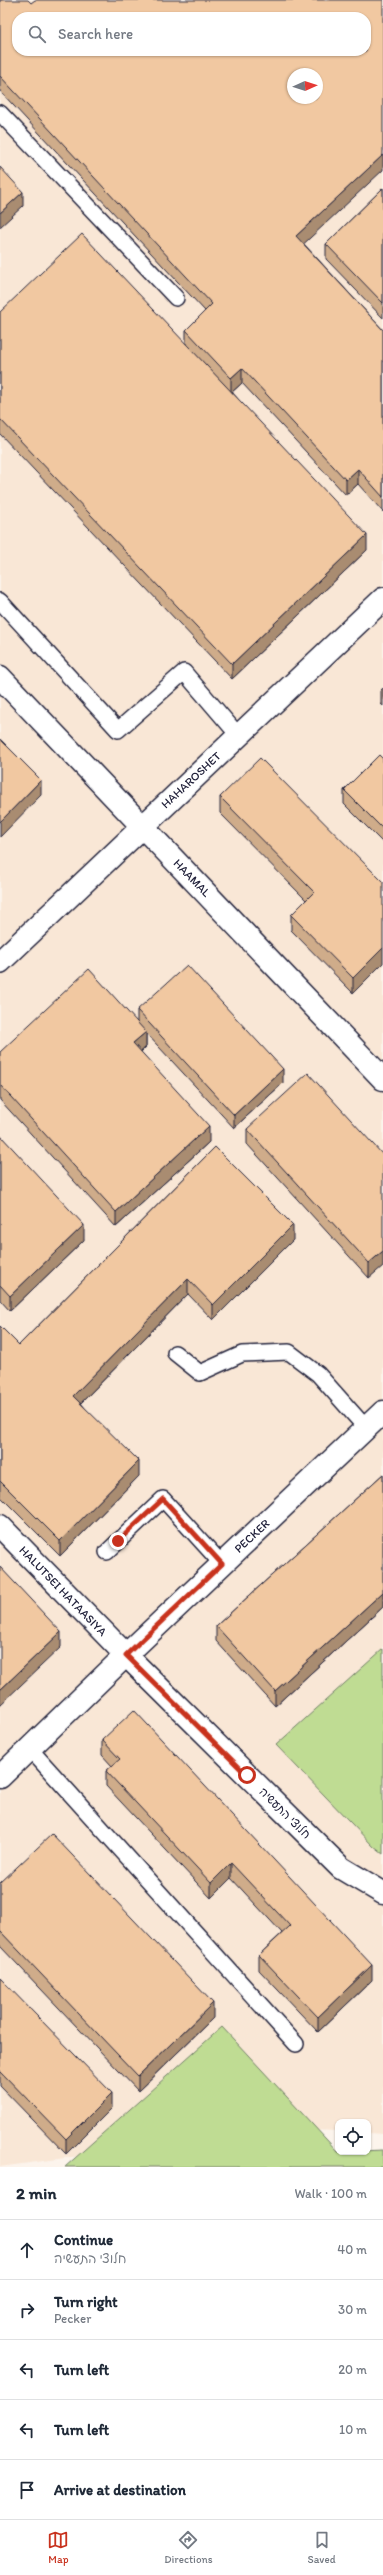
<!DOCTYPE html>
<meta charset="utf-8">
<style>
body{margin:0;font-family:Itim,"Playpen Sans Hebrew",sans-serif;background:#f6f6f7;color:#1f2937}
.controls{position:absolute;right:12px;bottom:12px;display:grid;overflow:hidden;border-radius:8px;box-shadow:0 1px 3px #0004}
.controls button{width:36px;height:36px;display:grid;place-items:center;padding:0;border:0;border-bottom:1px solid #e0e1e3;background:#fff;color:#1f2937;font:20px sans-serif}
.compass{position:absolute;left:287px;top:68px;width:36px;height:36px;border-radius:50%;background:#fff;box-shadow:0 1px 3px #0004;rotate:87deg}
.stop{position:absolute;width:12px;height:12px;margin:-9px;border:3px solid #c8321e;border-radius:50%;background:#fff}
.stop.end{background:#c8321e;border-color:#fff;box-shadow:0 1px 4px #0008}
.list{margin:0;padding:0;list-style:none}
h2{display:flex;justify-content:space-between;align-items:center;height:52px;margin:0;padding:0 16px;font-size:17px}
h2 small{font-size:13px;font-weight:400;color:#747a83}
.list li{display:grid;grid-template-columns:26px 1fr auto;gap:12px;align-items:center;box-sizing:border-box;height:60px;padding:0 16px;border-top:1px solid #e0e1e3}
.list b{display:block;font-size:15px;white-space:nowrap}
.list p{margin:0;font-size:13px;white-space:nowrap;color:#747a83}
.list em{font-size:13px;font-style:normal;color:#747a83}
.icon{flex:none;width:22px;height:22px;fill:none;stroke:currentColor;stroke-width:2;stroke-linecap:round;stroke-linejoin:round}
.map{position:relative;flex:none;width:383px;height:2167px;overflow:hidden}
.search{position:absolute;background:#fff;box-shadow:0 1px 3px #0004;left:12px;right:12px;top:12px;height:44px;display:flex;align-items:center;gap:10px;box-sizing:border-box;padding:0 14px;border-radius:16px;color:#747a83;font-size:15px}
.sheet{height:352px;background:#fff}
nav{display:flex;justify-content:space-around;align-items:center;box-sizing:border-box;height:56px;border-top:1px solid #e0e1e3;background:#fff;font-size:11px;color:#747a83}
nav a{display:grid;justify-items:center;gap:2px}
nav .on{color:#c8321e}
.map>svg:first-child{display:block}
.built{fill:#f9e7d6;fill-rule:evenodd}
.green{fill:#bfdc93;stroke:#707f67}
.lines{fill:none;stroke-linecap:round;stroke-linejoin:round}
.lane-casing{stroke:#22223b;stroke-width:18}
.street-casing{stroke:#22223b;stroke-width:25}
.secondary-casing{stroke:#22223b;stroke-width:25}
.lane{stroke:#fff;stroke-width:15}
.street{stroke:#fff;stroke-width:22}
.secondary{stroke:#fff;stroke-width:22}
.wall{fill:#cfac8a;stroke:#22223b}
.shaded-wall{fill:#a98c71;stroke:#22223b}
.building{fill:#f1c8a1;stroke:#22223b;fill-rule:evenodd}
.route{stroke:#c8321e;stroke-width:5}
.labels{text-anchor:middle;stroke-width:4;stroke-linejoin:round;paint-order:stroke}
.street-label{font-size:12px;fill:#22223b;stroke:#fff}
</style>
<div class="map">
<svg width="383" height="2167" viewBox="0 0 383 2167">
<rect width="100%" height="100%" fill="#fcf4ec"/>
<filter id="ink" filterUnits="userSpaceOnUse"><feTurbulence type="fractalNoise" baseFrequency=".025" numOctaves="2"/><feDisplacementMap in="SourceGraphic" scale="8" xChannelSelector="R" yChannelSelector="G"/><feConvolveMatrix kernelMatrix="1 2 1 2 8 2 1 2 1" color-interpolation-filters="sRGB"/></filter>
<g filter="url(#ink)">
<path class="built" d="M0,0H383V2134L368,2133V2122H338V2131L312,2130L203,2139L0,2167ZM17,17H366V51H17ZM293,74H317V98H293Z"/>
<path class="green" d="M383,1649V1854L374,1847L276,1745Z
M222,2027L338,2152L383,2150V2167H65Z"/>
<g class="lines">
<g class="lane-casing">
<path id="lane" d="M0,113L176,298
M0,601L118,730L184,672L238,735
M175,1353L200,1373L242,1354L289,1352L318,1374L366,1428
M107,1552L163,1499L222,1564
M30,1749L296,2044"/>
</g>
<g class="street-casing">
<path id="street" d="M0,677L383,1079
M0,962L383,599
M126,1655L341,1868L383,1893
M0,1777L126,1655L383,1412"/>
</g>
<g class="secondary-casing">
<path id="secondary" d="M0,1526L126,1655"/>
</g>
<use href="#lane" class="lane"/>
<use href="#street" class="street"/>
<use href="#secondary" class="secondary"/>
</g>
<path class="wall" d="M0,0L31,3L304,244L383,330V512L358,484L346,495L242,383L232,392L367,550L232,679L0,434V312L186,344V330L205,311L0,91Z
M383,188V318L326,259V244Z
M383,688V706L381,704V690Z
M383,759V843L344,804V790Z
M220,797L383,882L353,993L291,930V915L306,900L220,813Z
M137,1010L283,1083L234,1128L146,1033V1047L141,1052L209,1142L116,1227L0,1100V1052L137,1022Z
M247,1129L383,1155L369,1278L247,1144Z
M0,1135L84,1240L10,1311L0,1300Z
M215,1147L293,1240L213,1320L188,1294L81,1403L139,1476L60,1556L0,1496V1326L19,1345Z
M383,1474V1607L275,1706L216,1641V1626Z
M102,1740L372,1980L318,2032L259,1970V1955L282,1933L231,1878L211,1898L106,1786V1771L112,1766L102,1755Z
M0,1883L213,2018L138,2091L0,1946Z
M0,1978L112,2108L66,2154L0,2086Z"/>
<path class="shaded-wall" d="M383,155V170L296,251V236Z
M23,192V206L0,227V213Z
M242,368V383L231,393V378Z
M358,469V484L346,495V480Z
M367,535V550L232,679V664Z
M41,780V795L0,837V822Z
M383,948V963L353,993V978Z
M146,1032V1047L133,1059V1043Z
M283,1069V1083L234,1128V1115Z
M209,1126V1142L116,1227V1212Z
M84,1225V1240L10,1311V1296Z
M293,1225V1240L213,1320V1305Z
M383,1251V1266L369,1278V1263Z
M188,1279V1294L73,1411V1396Z
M139,1461V1476L60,1556V1541Z
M383,1592V1607L275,1706V1691Z
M61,1632V1647L0,1705V1690Z
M231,1863V1878L211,1898V1883Z
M372,1965V1980L318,2032V2017Z
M213,2003V2018L138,2091V2076Z
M112,2093V2108L66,2154V2139Z"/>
<path class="building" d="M0,0H28L31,3L35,0H383V155L296,236L383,330V497L358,469L346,480L242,368L231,378L186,330L212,304L0,76ZM17,17H366V51H17ZM293,74H317V98H293Z
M0,167L23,192L0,213Z
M383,188V303L326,244Z
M82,234L367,535L232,664L0,419V312Z
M0,739L41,780L0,822Z
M379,755L383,759V829L344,790Z
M260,758L383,882V948L353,978L291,915L314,892L220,797Z
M187,965L283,1069L234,1115L137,1010Z
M89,969L146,1032L133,1043L209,1126L116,1212L0,1085V1052Z
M308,1073L383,1155V1251L369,1263L247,1129Z
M0,1135L84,1225L10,1296L0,1285Z
M215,1147L293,1225L213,1305L188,1279L73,1396L139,1461L60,1541L0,1481V1326L19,1345Z
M383,1474V1592L275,1691L216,1626Z
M0,1567L61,1632L0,1690Z
M134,1710L372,1965L318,2017L259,1955L290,1926L231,1863L211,1883L106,1771L120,1759L102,1740Z
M52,1834L213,2003L138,2076L0,1931V1883Z
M0,1978L112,2093L66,2139L0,2071Z"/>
</g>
<g class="lines" filter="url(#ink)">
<path class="route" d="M118,1541L163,1499L222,1564L126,1655L247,1775"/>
</g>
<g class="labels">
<g class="street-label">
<text transform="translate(191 780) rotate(-43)" y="4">HAHAROSHET</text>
<text transform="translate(192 878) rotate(46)" y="4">HAAMAL</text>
<text transform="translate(252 1536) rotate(-43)" y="4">PECKER</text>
<text transform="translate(63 1591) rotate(46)" y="4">HALUTSEI HATAASIYA</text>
<text transform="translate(285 1813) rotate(45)" y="4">חלוצי התעשיה</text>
</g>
</g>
</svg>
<div class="controls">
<button><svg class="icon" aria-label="locate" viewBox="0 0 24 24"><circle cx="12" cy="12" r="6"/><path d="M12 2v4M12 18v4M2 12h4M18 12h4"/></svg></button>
</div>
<svg class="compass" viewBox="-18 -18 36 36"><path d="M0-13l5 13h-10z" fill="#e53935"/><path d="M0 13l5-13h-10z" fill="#747a83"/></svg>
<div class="stop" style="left:247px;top:1775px"></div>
<div class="stop end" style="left:118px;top:1541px"></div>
<div class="search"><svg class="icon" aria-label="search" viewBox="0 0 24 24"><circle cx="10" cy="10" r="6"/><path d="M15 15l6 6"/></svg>Search here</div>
</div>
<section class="sheet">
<h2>2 min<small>Walk · 100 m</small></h2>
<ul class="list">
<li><svg class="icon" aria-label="ahead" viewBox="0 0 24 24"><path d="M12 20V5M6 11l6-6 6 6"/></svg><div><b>Continue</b><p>חלוצי התעשיה</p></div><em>40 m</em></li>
<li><svg class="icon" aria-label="right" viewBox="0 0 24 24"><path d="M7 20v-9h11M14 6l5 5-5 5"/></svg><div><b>Turn right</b><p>Pecker</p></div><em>30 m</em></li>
<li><svg class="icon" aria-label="left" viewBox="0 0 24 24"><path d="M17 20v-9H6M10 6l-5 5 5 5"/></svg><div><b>Turn left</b></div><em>20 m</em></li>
<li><svg class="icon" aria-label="left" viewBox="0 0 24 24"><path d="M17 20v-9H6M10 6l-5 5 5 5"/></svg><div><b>Turn left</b></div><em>10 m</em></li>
<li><svg class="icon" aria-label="arrive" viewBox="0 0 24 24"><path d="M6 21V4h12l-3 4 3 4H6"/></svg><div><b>Arrive at destination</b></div></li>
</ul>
</section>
<nav>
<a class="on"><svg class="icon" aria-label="map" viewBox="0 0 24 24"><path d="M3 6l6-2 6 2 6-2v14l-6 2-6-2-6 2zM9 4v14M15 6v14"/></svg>Map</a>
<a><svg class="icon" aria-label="directions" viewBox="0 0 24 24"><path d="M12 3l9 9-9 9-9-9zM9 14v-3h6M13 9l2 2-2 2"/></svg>Directions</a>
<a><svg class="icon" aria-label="saved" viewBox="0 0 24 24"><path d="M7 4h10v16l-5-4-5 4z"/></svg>Saved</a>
</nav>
